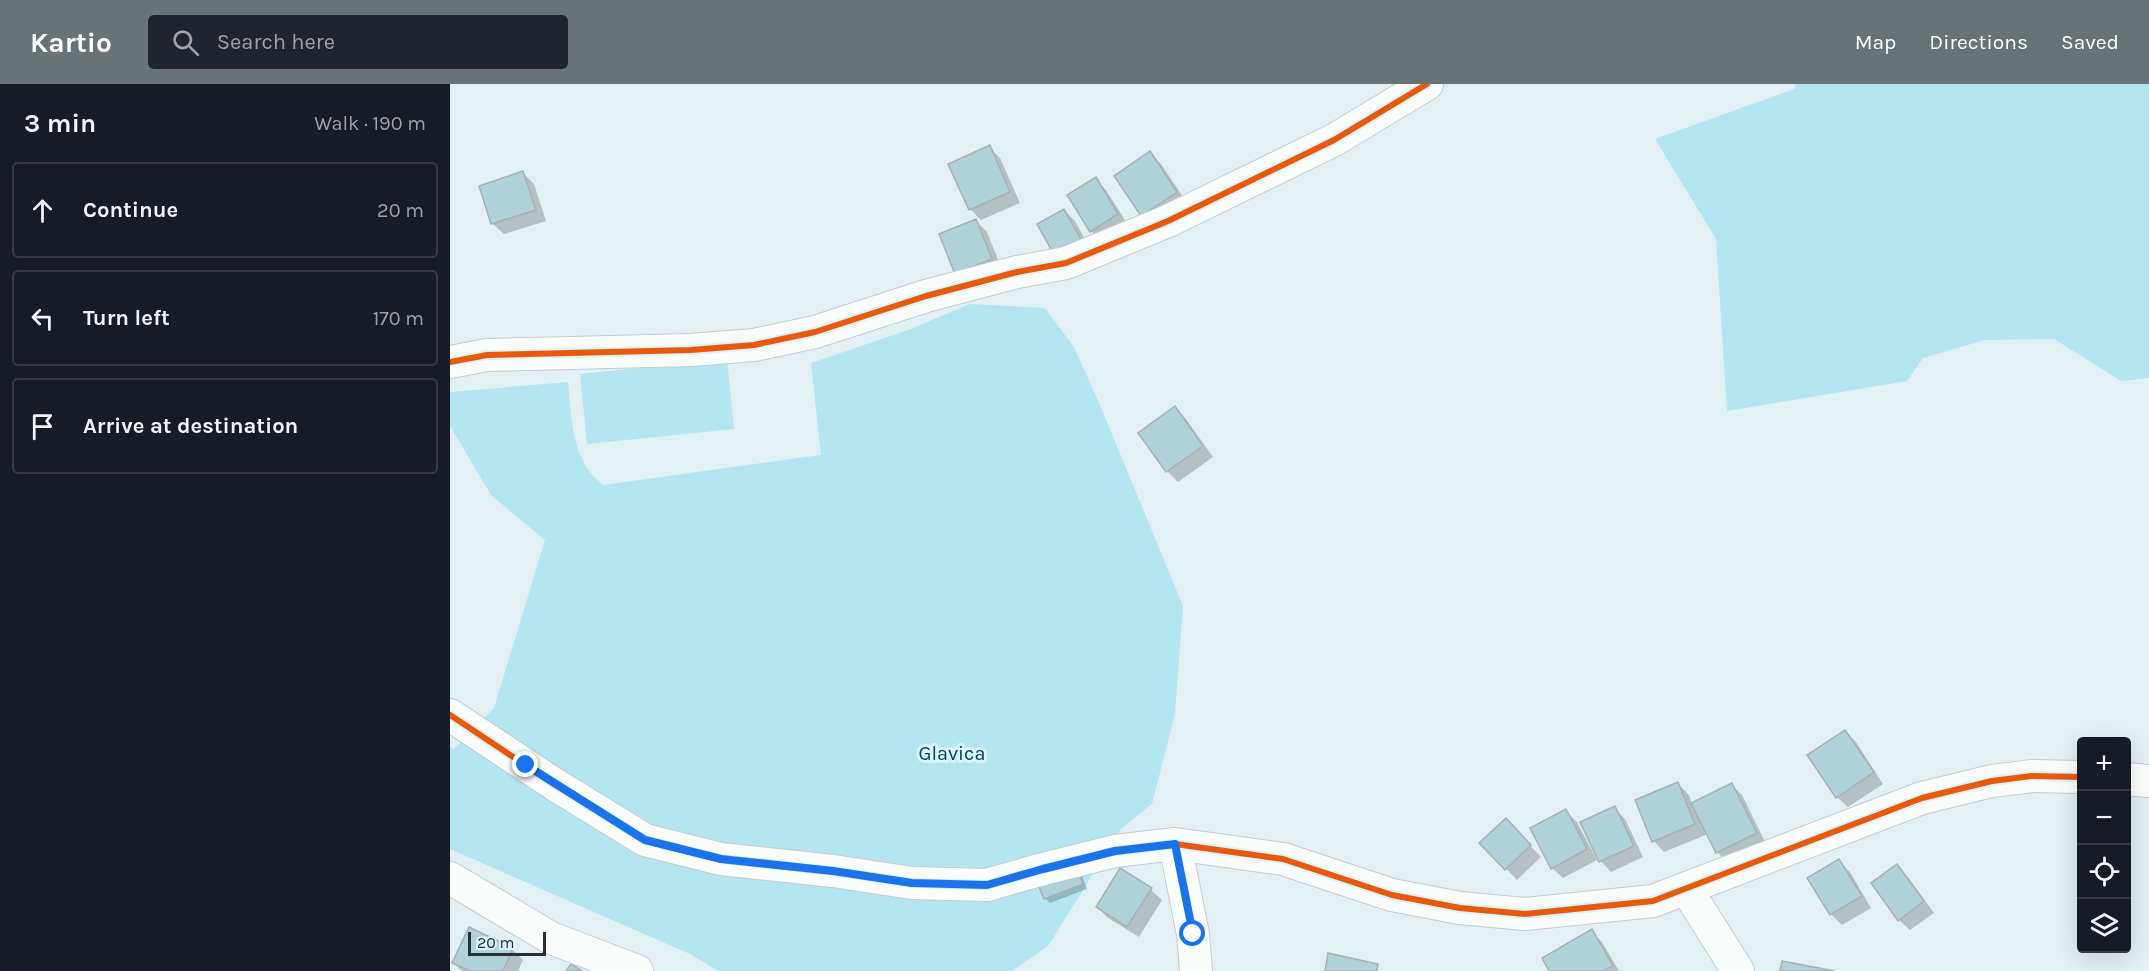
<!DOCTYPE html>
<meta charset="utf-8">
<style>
body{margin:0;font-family:Karla,sans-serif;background:#20242c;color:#f1f3f6}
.controls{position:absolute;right:18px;bottom:18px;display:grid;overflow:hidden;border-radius:6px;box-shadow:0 6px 24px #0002}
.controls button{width:54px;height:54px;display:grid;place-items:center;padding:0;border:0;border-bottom:2px solid #363941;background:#171b24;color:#f1f3f6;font:30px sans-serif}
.scale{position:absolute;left:18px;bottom:15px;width:78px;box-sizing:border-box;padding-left:6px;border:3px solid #273033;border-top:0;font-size:16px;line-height:21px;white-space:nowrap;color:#273033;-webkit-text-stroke:4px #dbf4fa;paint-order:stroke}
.stop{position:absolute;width:18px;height:18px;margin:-14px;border:4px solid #1a73e8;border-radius:50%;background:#fff}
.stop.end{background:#1a73e8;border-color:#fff;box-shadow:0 2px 6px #0008}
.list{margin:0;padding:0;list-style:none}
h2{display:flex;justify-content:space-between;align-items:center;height:78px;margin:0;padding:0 24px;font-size:26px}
h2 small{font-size:20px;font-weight:400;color:#9ea1a6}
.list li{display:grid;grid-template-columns:39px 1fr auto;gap:18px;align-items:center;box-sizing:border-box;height:96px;margin:0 12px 12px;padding:0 12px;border:2px solid #363941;border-radius:6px}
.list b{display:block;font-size:22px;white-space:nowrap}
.list em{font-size:20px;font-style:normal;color:#9ea1a6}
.icon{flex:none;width:33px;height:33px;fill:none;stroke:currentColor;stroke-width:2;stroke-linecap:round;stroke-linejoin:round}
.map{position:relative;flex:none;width:1699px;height:887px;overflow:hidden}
header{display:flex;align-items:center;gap:36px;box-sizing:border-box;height:84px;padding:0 30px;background:#687376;color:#fff}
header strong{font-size:28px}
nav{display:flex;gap:33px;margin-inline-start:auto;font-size:21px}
.search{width:420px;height:54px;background:#20242c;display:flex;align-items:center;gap:15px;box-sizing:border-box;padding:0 21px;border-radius:6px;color:#9ea1a6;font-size:22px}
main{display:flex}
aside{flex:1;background:#171b24}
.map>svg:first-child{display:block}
.green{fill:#b3e6f1}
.shadow{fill:#0003}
.building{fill:#afd1d8;stroke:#a7b1b4;stroke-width:1.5}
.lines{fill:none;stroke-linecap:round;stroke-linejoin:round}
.minor-casing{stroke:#c2cdcf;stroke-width:34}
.minor{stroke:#fbfdfd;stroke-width:32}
.cycleway-casing{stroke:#dbf4fa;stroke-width:10}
.cycleway{stroke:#e8590c;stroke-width:6}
.route{stroke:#1a73e8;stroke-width:8}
.labels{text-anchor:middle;stroke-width:6;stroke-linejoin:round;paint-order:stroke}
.park-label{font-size:20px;fill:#034551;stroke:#dbf4fa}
</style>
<header>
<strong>Kartio</strong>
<div class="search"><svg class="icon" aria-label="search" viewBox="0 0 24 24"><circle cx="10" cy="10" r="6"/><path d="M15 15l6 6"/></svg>Search here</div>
<nav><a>Map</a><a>Directions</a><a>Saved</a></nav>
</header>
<main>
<aside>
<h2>3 min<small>Walk · 190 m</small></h2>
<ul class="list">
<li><svg class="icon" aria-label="ahead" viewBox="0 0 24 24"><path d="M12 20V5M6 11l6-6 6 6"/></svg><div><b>Continue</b></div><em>20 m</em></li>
<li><svg class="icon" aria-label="left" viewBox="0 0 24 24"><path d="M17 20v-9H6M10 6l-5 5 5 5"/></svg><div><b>Turn left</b></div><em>170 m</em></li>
<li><svg class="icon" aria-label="arrive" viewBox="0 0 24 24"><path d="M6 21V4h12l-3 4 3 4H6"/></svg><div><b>Arrive at destination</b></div></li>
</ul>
</aside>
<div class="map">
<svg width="1699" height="887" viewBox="0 0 1699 887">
<rect width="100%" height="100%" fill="#e2f0f3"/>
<path class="green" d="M1346,0H1699V294L1671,297L1604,255L1535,256L1473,274L1457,297L1277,327L1266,155L1205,55L1344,5Z
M520,220L595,224L624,263L650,321L733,522L725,630L702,720L671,745L598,862L562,887H268L240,870L0,765V663L4,665L44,624L95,456L41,411L0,342V308L118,298C122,335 121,376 153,401L371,371L361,279L461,245Z
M277,275L284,345L137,360L130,290Z"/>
<path class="shadow" d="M539,63L550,74L570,119L531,136L520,125Z
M700,69L711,80L737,119L703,142L666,92Z
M73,89L84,100L96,137L54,150L43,140L31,103Z
M645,95L656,106L678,141L652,158L641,147Z
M614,126L625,137L644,172L619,186Z
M526,137L537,148L552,186L506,189Z
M725,324L736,335L763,373L728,398L717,387L690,349Z
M1395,647L1406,658L1433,700L1398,723L1387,713Z
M1228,700L1239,711L1242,720L1281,701L1292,711L1316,760L1278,779L1267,768L1258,750L1214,768L1204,757Z
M1164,724L1175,735L1193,773L1161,788L1149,775L1113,794L1102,784L1116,727L1127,738L1147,776L1149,775Z
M1056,736L1091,773L1067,796L1032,759Z
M1389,777L1400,788L1421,824L1392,841L1381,830Z
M1447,782L1458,793L1484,829L1460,846L1449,836Z
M627,787L632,792L637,805L600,819L595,814Z
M701,806L712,816L689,853L658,834L647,823Z
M1141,847L1152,858L1169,887H1101Z
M62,865L73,876L68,887H12L4,879Z"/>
<path class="building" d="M540,61L560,108L519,126L498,80Z
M700,67L727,108L691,132L664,92Z
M73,87L86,126L41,140L29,102Z
M646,93L668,130L640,148L617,111Z
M614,125L634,161L607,176L587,140Z
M526,135L542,175L505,190L489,150Z
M725,322L753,362L716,388L688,349Z
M1395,646L1424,688L1386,714L1357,671Z
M1228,698L1245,740L1202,758L1185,716Z
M1282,699L1307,749L1266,769L1241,719Z
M1165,722L1184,762L1149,778L1130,738Z
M1116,725L1137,765L1101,785L1080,744Z
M1056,734L1081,761L1055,786L1029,759Z
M1389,775L1412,812L1380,831L1357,794Z
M1447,780L1474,817L1448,837L1421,799Z
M670,784L702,804L677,843L646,823Z
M627,785L633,800L594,815L588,801Z
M19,843L63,864L53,887H20L2,879Z
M1142,845L1163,882L1153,887H1099L1092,874Z
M878,869L928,880L927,887H875Z
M1332,877L1385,887H1330Z
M121,880L132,887H116Z"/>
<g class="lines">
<g class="minor-casing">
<path id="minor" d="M0,278L37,271L241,266L304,261L365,248L476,212L567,188L616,179L718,137L884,56L977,0
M0,631L104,700L195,756L271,775L383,787L462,799L537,801L593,785L665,767L725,760L833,775L942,811L1010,824L1075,830L1203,817L1472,714L1542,697L1582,692L1632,693
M1676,695L1699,697
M725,760L743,850L746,887
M0,794L101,854L187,887
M1237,806L1288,887"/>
</g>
<use href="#minor" class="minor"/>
<g class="cycleway-casing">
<path id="cycleway" d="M0,278L37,271L241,266L304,261L365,248L476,212L567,188L616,179L718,137L884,56L977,0
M0,631L104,700L195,756L271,775L383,787L462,799L537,801L593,785L665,767L725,760L833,775L942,811L1010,824L1075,830L1203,817L1472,714L1542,697L1582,692L1632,693"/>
</g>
<use href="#cycleway" class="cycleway"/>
</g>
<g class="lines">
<path class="route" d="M76,681L195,756L271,775L383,787L462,799L537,801L593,785L665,767L725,760L743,850"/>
</g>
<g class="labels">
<g class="park-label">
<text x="502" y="676">Glavica</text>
</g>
</g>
</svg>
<div class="controls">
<button>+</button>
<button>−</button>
<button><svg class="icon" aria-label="locate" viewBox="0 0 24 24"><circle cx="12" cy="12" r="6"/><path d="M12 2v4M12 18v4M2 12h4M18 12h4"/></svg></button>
<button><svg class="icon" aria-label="layers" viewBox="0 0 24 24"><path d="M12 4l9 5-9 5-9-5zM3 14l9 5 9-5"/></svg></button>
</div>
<div class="scale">20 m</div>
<div class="stop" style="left:743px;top:850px"></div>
<div class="stop end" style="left:76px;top:681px"></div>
</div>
</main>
